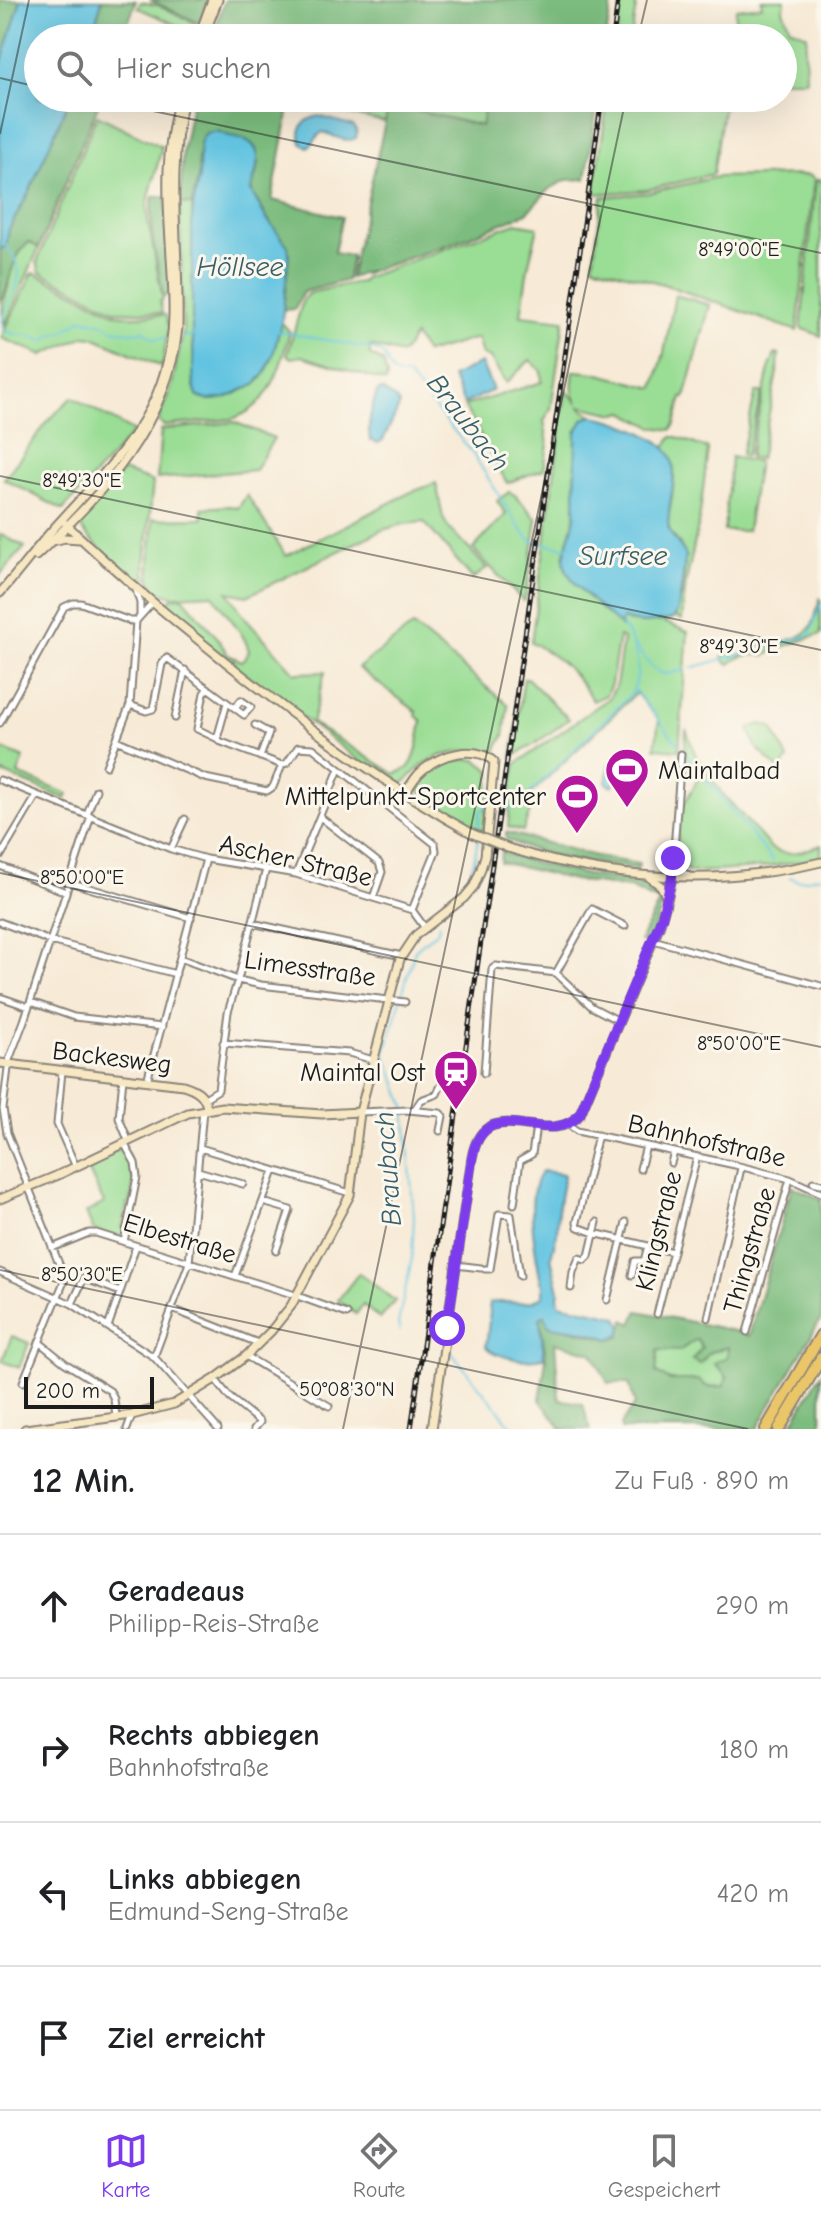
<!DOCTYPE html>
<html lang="de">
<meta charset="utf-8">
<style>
body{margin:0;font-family:"Comic Neue",sans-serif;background:#f2f2f2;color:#202124}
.scale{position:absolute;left:24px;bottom:20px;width:130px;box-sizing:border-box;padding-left:8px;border:4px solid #1c1c1c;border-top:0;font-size:22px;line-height:28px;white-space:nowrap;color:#1c1c1c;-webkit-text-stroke:6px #fbf7ec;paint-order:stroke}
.stop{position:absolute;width:24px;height:24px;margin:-18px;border:6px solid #7c3aed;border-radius:50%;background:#fff}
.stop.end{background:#7c3aed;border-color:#fff;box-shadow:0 2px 8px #0008}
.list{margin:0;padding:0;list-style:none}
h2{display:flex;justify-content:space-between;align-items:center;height:104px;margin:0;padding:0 32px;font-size:34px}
h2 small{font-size:26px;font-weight:400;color:#757577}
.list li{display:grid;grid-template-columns:52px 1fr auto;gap:24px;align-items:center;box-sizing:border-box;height:144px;padding:0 32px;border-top:2px solid #e0e0e0}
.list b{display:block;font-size:30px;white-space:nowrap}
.list p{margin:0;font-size:26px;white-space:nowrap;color:#757577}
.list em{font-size:26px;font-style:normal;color:#757577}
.icon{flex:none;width:44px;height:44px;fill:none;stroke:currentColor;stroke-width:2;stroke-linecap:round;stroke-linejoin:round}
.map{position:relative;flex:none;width:821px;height:1429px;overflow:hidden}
.search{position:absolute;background:#fff;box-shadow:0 8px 32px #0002;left:24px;right:24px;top:24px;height:88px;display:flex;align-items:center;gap:20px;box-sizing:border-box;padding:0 28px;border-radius:44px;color:#757577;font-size:30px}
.sheet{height:680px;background:#fff}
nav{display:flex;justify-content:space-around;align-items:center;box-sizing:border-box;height:112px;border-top:2px solid #e0e0e0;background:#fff;font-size:22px;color:#757577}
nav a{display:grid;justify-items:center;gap:4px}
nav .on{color:#7c3aed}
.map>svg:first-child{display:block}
.green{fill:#9add94;stroke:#5b7c58;stroke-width:2}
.forest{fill:#7bbc7e;stroke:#4c6c4d;stroke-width:2;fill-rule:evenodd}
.water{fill:#63c4e1;stroke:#40707e;stroke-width:2}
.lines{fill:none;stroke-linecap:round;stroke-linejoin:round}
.stream{stroke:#63c4e1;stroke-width:2}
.street-casing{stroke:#8a8379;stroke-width:9}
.secondary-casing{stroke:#8a8379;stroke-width:11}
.highway-casing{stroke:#8a8379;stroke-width:14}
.street{stroke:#fff;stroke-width:5}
.secondary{stroke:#f7e8c3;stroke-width:7}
.highway{stroke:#ebc669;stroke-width:10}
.rail-casing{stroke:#1c1c1c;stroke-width:5}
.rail{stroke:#fbf7ec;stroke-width:2;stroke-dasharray:6;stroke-linecap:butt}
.secondary-bridge-casing{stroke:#8a8379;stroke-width:11;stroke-linecap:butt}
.secondary-bridge{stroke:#f7e8c3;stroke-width:7}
.route{stroke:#7c3aed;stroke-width:10}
.ticks{fill:none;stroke:#1c1c1c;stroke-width:2;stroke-opacity:0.45}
.labels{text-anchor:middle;stroke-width:6;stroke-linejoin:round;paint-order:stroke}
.poi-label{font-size:26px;fill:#1c1c1c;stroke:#fbf7ec;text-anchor:end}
.street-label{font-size:26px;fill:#1c1c1c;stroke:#fbf7ec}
.water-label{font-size:28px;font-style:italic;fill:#385f6b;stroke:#fbf7ec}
.ticks-label{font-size:20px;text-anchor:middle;fill:#1c1c1c;stroke:#fbf7ec;stroke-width:6;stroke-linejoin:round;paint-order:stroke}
</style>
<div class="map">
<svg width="821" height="1429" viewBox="0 0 821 1429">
<rect width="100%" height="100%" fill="#fbf7ec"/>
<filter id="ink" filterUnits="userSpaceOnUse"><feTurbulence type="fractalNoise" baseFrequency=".0125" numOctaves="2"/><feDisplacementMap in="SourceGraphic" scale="16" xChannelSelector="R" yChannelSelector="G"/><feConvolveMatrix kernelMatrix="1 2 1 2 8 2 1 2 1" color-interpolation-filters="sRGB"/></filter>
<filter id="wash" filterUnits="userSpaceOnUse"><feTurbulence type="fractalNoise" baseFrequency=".006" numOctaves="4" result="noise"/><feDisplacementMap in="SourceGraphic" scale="32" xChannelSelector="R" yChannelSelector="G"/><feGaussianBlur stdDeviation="1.8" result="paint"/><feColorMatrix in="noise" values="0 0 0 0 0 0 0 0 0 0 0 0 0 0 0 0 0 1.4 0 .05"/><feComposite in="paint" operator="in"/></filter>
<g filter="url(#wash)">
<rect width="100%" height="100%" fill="#f7ead6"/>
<path class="green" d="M622,0H637L631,38H616Z
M761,0H785L783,10L790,28L807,35L805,50L806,80H783V38H733L736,9L762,6Z
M141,2L160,6L195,23L197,28L195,33L138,8Z
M291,98H434L485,110L481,126L390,104L385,122L290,102Z
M608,98H725L713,174L647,190L594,194Z
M97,115L162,147L147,205L148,222L163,300L160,301L162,313L116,311L40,272L37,262Z
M809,175L814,178L797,331L663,284L593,265L602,197L648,193L717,177Z
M821,179V336L801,328L816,180Z
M180,203L192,205V336L198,397C210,402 222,400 234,394C241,391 250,388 257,383C272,371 276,341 280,324H283L290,332C280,368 271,408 231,419L164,426L158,421L172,385L183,333Z
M516,223L538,227L528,267L521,315L564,320L551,409L544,421L548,444L544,469L507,483L464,406L542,382L541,371L530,360L506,383L490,358L482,355L477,338L426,353L414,336C407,343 411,346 401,354L370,346V355L383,362L387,376L386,382L302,356L292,358L287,355L303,300C305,298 306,295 308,294C311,292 358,282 362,282L364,278Z
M29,242L39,248L5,325C0,308 3,304 8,288C9,284 8,280 9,275C12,261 19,251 29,242Z
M35,273L116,314L133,316L166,315L169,327L162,367L93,337L85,336L43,355L1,338L32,274Z
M675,295L710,305L685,398H682L675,424L671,430L653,427L624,412L616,414L579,406L592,416L584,419L576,432L575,517C573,530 563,551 564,561C565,580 607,609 621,621L624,619L630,622L661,621L688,632L679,750L655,748L659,720L636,693L522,802L532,805L523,831L508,827L511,788L516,764L609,698L616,686L623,639L619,637L611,684L606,695L593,701C573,669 562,660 531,642L566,390L578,403C571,393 572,383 574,371H576L595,373L654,388L664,353Z
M775,354H779L778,368L760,459L749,457L769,369Z
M756,392H762L746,456L741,455Z
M72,397L134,432L63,510L4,479L50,419Z
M234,422L274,438L255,470L157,479L161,430Z
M672,437H677L708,449L699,522L686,583L682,620L675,617C682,603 688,564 682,549C678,539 667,533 668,521C671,496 681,469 665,447Z
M731,457L758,462L747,531H724Z
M123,471L153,482L145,564V578L151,588L148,593L88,537C82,530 78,525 81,516Z
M436,483L443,518L448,527L487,568L473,579L424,522L404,524L382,530L247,596L228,592L244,616L295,673L325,672L312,723L395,774C399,772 404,771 408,768C418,757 419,735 422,721L416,716L417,712L358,668L413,626L508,705L504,736L497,748V755L470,750L439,756L422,765L403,784H399L356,758L237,668L160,603L161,601L166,604L173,598L183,597L217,637L228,655L242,661L249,651C243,629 224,613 213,594L173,596L155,590L149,577L153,519L203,518L202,508L230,506L238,508L247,495L286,556L409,493Z
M509,492L515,495L537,519L525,600L523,601L473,549L506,514L497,501Z
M0,534L25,547L0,575Z
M820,597L821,634L779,648L765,656C753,653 739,655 730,664L725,662L723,656L729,651L734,656L754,650L767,641C777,643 783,642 793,639C815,633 815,617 820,597Z
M524,678H527L569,719L535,744L512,757Z
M761,724L772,727L788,759L780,771L756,747L749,728Z
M686,729L696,756L722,793L771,848C788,859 803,850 821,845V857C777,868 735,871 690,872L682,866L677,854L679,813L698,779L684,765Z
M0,748L24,758L18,774L68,794L66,799L0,772Z
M467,759L477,760L491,771L484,830C459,822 439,808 420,792C419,770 448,761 467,759Z
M120,1148L125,1150C136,1172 135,1180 130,1204H127L122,1228L125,1229L124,1236L119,1238L93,1230L86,1213L104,1203L86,1165Z
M359,1273L395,1301L380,1319L363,1305L356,1314L338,1300Z
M12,1336L29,1343L19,1368L2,1361Z
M697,1339L702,1348L710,1352L729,1347L727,1377L724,1386L708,1387L697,1380H670L656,1373L658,1350Z"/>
<path class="forest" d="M0,0H21L0,68Z
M102,0L136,1L123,38H91Z
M150,0H208L199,23Z
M225,0H612L606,38H212Z
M70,98H101L39,248L29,242C7,263 14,279 0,302V250L6,245L9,229L29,192Z
M193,98H291L272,200L342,217L334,253L352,256L347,280L303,292L295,309L283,310L289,254L251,191L259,162L227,136L218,131L198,158L199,174L192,205L180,203L183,149Z
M434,98H598L586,179L566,180L549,189L527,213L458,241L350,278L389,104L481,126L484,110Z
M153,197H166L170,294L163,297C159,270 146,222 153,197Z
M506,832L603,858L639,864L638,869C593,863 546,859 506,839Z
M501,852L536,863L587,875L633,881L652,889L661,896L663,903L649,944L640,941L659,902L630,888L573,880L500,862Z
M792,1186L821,1199V1319L757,1429H621V1425L635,1404L629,1383H608L592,1353L555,1342L559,1399L583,1404L590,1429H562L540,1400L546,1359L540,1318L545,1315L569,1329L610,1339L620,1337L624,1320L632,1324L638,1311L744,1333L749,1336ZM697,1339L702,1348L692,1360L700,1364L710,1352L728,1347L727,1357L714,1363L727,1377L724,1386L708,1387L698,1380H670L656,1373L658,1350L679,1351Z
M821,1374V1429H789Z"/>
<path class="water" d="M21,0H102L91,38H38V98H70L29,192L9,229L6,246L0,250V68Z
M319,116L354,126L357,132L356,138C346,144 333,135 323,132C315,135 316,144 308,147L302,144C296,129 304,119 319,116Z
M218,131C226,137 234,136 243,139C269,148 254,174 251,191L267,219L288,246L289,254L282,320L273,355L265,374L255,384L226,398L209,400L198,397C189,381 196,356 192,336V221C192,206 196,191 199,176C201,161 195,145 206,133Z
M481,363L493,390L464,404L452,377Z
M382,390L395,399L400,405L383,440L378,443L370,440C367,425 372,406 377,392Z
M592,416C612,418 660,436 670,454C675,463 674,475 673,485C672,496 666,520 669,529C672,538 681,546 686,555L678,610L673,619C658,622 638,626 624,619L621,621V627C607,613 563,580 564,560C564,551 573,530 575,517L576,433L584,419Z
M631,765H633L632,770L641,771L640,782L618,779L612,787L606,782L609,766L630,769Z
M542,1171L563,1174L564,1176L558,1209L557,1233L551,1257L559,1291L558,1296L559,1304L611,1315L618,1317L622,1327L620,1335L610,1339L584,1331L550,1326L547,1323L545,1315L540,1318L544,1357C527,1363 501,1359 486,1347L490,1312L489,1303C507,1299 527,1308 543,1296V1283L541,1282C536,1254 523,1195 542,1171Z"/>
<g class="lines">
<path class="stream" d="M6,245C10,252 17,260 18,268C23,290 1,305 2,328C14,336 14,334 27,335C34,335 37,340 45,341L51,335L61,333L82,319L104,324L112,329L129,332L144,331L154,339L166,338
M276,331L369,348C393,354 382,363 394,373C398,376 403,375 408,376L471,451L519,527L529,539L535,542L567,548
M183,337L194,336
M635,645C641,654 653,672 665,674C670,674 679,671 685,670
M691,668L810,635L821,603
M634,689L678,744
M683,750L773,861
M508,808H512L518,805L632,693C643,670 637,644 621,625
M478,834L480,812L489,804
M790,877L798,881L821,876
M438,913L469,875L474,861L478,840
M400,1331L398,1323L412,1258L414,1217L405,1106L385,1053L415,950L438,930L439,923
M447,1347L514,1429"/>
</g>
</g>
<g filter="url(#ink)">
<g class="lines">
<g class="street-casing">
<path id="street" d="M136,590L140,603V615
M208,688L204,693L197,729L218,739
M227,703L218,735L219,741L282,765L287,763L298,747L313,748L435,844L436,851L412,910L425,928
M130,705L146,711L153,709L162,664L167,658L244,715L251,707L241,700L235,708
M175,718L185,670
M0,723L64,607L73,603H81L130,621H136
M255,725L269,733L260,757
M116,740L205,778L267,791L273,787L282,765
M106,766L130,705L136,621L153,602
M0,780L171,849L206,859L296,874L412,910
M87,814L96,790
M320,817L379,863L382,872L373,898
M171,849L185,819
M0,857L37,795
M674,859L680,870L688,875
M0,866L66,892
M296,874L339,769
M672,877L681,754
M69,882L191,918
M0,922L50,941L176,974
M252,923L402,956
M653,940L821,986
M180,958L238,980L261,985L405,1002
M556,973L592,909L625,926
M0,997L29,1007
M31,1002L74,1017L162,1027
M223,1043L349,1053L373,1060
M62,1071L57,1124L76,1167
M484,1073L492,969L496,966L556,973L592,1007L619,1021
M123,1078L119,1118L128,1140
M147,1081L206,859
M205,1098L218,1090L228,1012L239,976L266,869
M414,1110L421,1100L437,1094L442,1083
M360,1112L408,1110L440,1113L443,1116L440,1131
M569,1125L577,1131L735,1165L790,1179L821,1193
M598,1135L577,1222L578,1227L594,1233L673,1252
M200,1148L350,1193
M671,1163L674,1152
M640,1169L646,1146
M198,1171L243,1184
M813,1182L821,1184
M263,1202L290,1210L276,1251
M514,1204L520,1161L532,1154L536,1126
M124,1242L137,1177L135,1163L124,1143
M52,1248L89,1233H96L292,1294L347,1314
M456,1265L481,1268
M485,1269H490L499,1214L511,1215L520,1276
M0,1272L72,1304L154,1357L218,1429
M632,1275L635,1261H644L648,1246
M235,1276L274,1171
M571,1288L573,1272L579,1258L585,1260L589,1256L597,1222
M607,1300L626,1222
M72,1304L84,1278L120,1292
M172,1309L258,1343
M657,1314L697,1157
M708,1318L741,1168
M108,1327L136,1246
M747,1332L790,1179
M39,1342L65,1363L110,1391L114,1399L116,1417
M246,1356L329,1406
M154,1357L189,1263L203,1110
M215,1379L230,1398L260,1422L254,1429
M23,1382L65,1279L7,1133L3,1109L9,1060L24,1021L91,816
M127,1429L132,1415"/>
</g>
<g class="secondary-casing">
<path id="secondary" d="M198,38L212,0
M203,38L218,0
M66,524C121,578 182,627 242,675C316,733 390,788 473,834
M53,541L65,538L80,539
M36,556C104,492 168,425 178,328C180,250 166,175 184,98
M0,593C19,572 36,548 55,527C114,461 171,413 173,316C174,268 166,219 168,170C169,146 173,122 179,98
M508,848C610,880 717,887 821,862
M650,878L661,886L667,898
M0,1063L183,1085C196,1089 205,1094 207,1108
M0,1199L56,1176L188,1113L222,1107L322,1114L360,1112
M25,1429L132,1415L174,1404L215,1379L246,1356L271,1331L291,1306L350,1195L360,1112L400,959L416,935L464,898L474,886L480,872L485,856L494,762C476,744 442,754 424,769C416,775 410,785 405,794
M432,1429L472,1158C484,1088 549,1152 580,1114L660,924L667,900L672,877"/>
</g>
<g class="highway-casing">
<path id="highway" d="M766,1429L821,1335
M779,1429L821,1358"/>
</g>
<use href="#street" class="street"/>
<use href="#secondary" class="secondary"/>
<use href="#highway" class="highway"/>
<g class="rail-casing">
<path id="rail" d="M613,38L618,0
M411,1429L602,98"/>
</g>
<use href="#rail" class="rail"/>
<g class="secondary-bridge-casing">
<path id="secondary-bridge" d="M473,834L508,848"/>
</g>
<use href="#secondary-bridge" class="secondary-bridge"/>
</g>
</g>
<g class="lines" filter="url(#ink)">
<path class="route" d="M447,1328L472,1158C485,1088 548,1152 580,1114L662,917L672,877L673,858"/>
</g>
<path class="ticks" d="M638,38L647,0M0,78L38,87M92,98L821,253M0,134L29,0M0,476L821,650M0,873L821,1047M0,1270L748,1429M343,1429L626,98"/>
<defs>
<g id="stadium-pin" transform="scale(2.3)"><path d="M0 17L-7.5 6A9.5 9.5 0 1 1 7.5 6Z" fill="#b5179e" stroke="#fbf7ec"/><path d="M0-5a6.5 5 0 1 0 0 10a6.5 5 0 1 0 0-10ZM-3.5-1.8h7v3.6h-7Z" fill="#fff"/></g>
<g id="station-pin" transform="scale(2.3)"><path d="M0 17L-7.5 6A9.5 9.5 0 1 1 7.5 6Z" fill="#b5179e" stroke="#fbf7ec"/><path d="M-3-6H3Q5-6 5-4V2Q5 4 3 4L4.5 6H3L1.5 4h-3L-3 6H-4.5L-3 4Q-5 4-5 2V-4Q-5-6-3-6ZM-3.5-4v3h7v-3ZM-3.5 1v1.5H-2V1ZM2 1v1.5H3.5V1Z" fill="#fff"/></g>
</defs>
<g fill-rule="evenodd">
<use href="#stadium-pin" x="627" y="770"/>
<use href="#stadium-pin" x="577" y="796"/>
<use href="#station-pin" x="456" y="1072"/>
</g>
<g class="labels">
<g class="poi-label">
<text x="658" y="779" text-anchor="start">Maintalbad</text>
<text x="546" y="805">Mittelpunkt-Sportcenter</text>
<text x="425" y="1081">Maintal Ost</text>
</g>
<g class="street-label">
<text transform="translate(296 860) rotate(13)" y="9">Ascher Straße</text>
<text transform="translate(310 968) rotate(8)" y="9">Limesstraße</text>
<text transform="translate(112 1057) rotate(7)" y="9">Backesweg</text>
<text transform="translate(707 1140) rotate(13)" y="9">Bahnhofstraße</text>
<text transform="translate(658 1231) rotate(-76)" y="9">Klingstraße</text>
<text transform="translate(180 1238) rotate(17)" y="9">Elbestraße</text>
<text transform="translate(749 1250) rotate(-74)" y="9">Thingstraße</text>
</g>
<g class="water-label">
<text x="240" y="276">Höllsee</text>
<text transform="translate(469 422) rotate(52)" y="10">Braubach</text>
<text x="623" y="565">Surfsee</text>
<text transform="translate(387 1169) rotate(-94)" y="10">Braubach</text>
</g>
</g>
<g class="ticks-label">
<text x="739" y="256">8°49'00"E</text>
<text x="82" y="487">8°49'30"E</text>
<text x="739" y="653">8°49'30"E</text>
<text x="82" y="884">8°50'00"E</text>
<text x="739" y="1050">8°50'00"E</text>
<text x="82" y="1281">8°50'30"E</text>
<text x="347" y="1396">50°08'30"N</text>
</g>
</svg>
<div class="scale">200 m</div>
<div class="stop" style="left:447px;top:1328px"></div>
<div class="stop end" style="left:673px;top:858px"></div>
<div class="search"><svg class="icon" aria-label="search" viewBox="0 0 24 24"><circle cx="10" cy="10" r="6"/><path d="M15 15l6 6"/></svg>Hier suchen</div>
</div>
<section class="sheet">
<h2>12 Min.<small>Zu Fuß · 890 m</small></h2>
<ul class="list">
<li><svg class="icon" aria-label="ahead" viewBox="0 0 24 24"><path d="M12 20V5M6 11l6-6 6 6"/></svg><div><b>Geradeaus</b><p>Philipp-Reis-Straße</p></div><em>290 m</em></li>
<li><svg class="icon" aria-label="right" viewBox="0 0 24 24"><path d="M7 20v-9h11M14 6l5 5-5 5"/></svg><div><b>Rechts abbiegen</b><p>Bahnhofstraße</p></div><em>180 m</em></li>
<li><svg class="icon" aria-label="left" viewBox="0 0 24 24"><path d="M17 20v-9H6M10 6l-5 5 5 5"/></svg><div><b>Links abbiegen</b><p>Edmund-Seng-Straße</p></div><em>420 m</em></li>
<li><svg class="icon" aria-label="arrive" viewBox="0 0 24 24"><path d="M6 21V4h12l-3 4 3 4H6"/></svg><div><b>Ziel erreicht</b></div></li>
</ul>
</section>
<nav>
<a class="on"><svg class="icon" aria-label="map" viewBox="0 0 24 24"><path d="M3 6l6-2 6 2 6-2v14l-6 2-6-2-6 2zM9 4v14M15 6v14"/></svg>Karte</a>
<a><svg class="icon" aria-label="directions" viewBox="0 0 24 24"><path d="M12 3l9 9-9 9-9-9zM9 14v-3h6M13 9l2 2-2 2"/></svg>Route</a>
<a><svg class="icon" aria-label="saved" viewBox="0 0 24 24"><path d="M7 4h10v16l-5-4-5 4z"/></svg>Gespeichert</a>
</nav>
